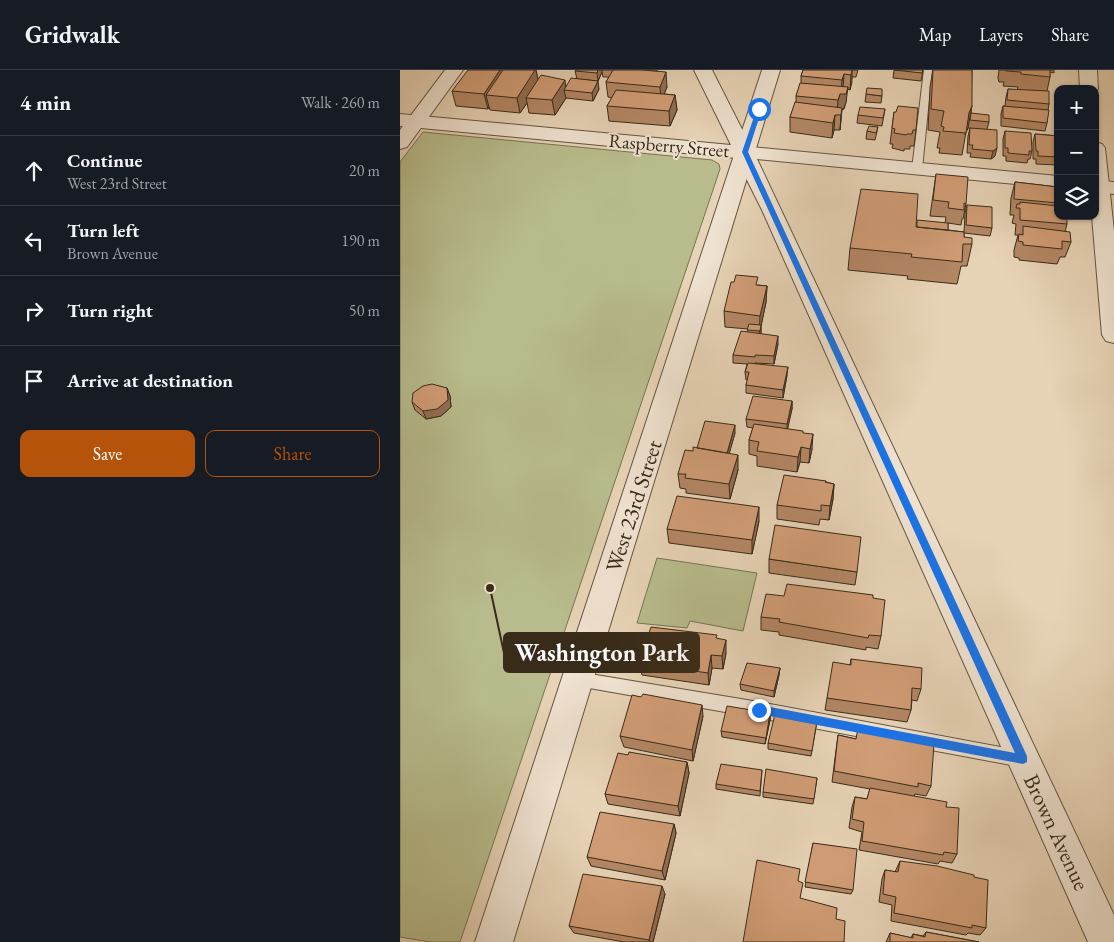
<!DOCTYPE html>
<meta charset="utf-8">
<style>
body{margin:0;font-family:"EB Garamond",serif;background:#242831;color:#f1f3f6}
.controls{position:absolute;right:15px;top:15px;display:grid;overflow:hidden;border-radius:10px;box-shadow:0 1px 4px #0004}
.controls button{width:45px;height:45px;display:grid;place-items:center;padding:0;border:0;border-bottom:1px solid #363941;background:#171b24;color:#f1f3f6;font:25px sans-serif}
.stop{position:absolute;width:15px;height:15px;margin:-11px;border:4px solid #1a73e8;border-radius:50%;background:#fff}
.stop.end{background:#1a73e8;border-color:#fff;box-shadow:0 1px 5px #0008}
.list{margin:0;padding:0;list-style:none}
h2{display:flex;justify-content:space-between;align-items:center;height:65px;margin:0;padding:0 20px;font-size:21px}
h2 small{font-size:16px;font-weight:400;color:#9ea1a6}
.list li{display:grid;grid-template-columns:32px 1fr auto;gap:15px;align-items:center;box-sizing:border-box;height:70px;padding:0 20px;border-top:1px solid #363941}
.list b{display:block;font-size:19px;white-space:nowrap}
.list p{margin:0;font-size:16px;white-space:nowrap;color:#9ea1a6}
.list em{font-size:16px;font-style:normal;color:#9ea1a6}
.actions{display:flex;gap:10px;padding:15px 20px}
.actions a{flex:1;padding:11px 0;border:1px solid #b45309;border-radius:10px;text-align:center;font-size:18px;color:#b45309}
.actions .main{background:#b45309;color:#fff}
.icon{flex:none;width:28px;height:28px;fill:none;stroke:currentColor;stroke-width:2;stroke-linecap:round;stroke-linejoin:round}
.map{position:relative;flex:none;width:714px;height:872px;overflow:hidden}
header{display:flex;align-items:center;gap:30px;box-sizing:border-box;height:70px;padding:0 25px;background:#171b24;border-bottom:1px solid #363941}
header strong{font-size:24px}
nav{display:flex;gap:28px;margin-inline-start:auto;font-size:18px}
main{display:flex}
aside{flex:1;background:#171b24}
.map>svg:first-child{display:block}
.green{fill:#b8bc8c;stroke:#787452}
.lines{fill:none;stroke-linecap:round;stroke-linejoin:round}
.service-casing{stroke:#645540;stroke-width:2}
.minor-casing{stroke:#645540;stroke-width:2}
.tertiary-casing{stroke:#645540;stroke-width:2}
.service{fill:#efe2d0;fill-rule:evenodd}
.minor{fill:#efe2d0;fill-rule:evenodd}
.tertiary{fill:#efe2d0;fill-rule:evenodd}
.wall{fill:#b48765;stroke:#382b19}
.shaded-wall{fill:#926e53;stroke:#382b19}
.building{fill:#d19d76;stroke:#382b19}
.route{fill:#1a73e8}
.labels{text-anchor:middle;stroke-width:4;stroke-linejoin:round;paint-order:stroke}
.far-street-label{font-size:19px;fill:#382b19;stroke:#efe2d0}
.street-label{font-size:22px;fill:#382b19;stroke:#efe2d0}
.leader{fill:none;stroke:#382b19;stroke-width:2}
.callout-dot{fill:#382b19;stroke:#efe2d0;stroke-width:2}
.callout{fill:#382b19;stroke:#382b19;stroke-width:2}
.callout-label{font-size:24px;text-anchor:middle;font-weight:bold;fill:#fff}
</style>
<header>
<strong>Gridwalk</strong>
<nav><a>Map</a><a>Layers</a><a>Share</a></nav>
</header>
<main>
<aside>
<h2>4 min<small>Walk · 260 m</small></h2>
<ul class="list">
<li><svg class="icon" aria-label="ahead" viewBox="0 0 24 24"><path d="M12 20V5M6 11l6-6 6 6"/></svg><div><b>Continue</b><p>West 23rd Street</p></div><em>20 m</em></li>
<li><svg class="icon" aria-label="left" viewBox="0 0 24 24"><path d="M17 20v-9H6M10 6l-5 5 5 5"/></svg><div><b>Turn left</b><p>Brown Avenue</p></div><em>190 m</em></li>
<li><svg class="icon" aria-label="right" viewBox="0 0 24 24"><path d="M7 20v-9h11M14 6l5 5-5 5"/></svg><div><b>Turn right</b></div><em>50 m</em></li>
<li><svg class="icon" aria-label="arrive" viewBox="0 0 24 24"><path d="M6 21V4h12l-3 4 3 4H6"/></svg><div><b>Arrive at destination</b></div></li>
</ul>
<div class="actions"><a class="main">Save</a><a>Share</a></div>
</aside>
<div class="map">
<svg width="714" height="872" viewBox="0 0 714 872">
<rect width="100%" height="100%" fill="#e7d3b6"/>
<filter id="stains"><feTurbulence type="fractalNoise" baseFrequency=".004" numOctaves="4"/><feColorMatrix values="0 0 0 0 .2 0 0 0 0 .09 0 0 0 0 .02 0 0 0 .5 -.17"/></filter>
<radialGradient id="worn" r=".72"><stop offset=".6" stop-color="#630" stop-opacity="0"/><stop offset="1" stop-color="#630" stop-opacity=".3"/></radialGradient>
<path class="green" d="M23,62L312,90L319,94L320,99L60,872H30L0,867V92Z
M257,488L357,503L343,561L290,551L287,558L237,553Z"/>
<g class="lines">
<g class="service-casing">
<path id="service" d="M524,0H532L522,99L517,102L512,99Z
M178,602L359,632L622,681L628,683L630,689L628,695L622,697L359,648L178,616L172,614L170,609L172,604Z"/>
</g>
<g class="minor-casing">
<path id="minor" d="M45,0H63L7,77L0,79V60Z
M362,0H380L113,872H75Z
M679,0H697L698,19L695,23V19H680Z
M695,72L702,74L705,78L714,161V273L706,271L702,265L692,146H695Z"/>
</g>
<g class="tertiary-casing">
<path id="tertiary" d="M294,0H312L351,77L658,106V118L357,89L714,845V872H688L362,140L336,88L0,56V44L331,75Z
M695,110L714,112V124L695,122Z"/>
</g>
<use href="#service" class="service"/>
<use href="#minor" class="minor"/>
<use href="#tertiary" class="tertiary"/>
</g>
<path class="wall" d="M136,0L138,9L166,17L199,19L193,31L166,28L155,45L129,43L127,33L120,43L90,40L89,37L88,39L56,36L52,21Z
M176,0H257V1L267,17L264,24L275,25L277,40L270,56L209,51L207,36L212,28L208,27L206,12L209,7H203L202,2L198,11L177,9L175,1Z
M403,0H458L456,7H452L450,20L447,19L446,32L444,39H442L440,60H434L432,68L390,62V47L396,32V26L401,13V6Z
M494,0H523L521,11L493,8Z
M533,0H572L571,43L589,52L587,59L595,86L591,89L570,87L571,83H567L568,66L570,58H568L566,62L562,85L539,83L540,78H537L540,62L528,60L530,17Z
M599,0H654V3L650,2V7L647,21L649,34L648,40L647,53L645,61L601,56V44L603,36H605L606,27L608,19L617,20L618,17L603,16L604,12H599L598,8Z
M466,24L482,26L481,33L465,32Z
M485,39L482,56L457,53L458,45Z
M494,42L516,60L514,76H510V79H504V81L492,78L493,74H490Z
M478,57L475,70L466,69L467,61Z
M605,61L632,81L630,89H628L627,93L606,91V86H603V69Z
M635,64L658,66V93L657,95L636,94V89H633V72Z
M536,104L566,134L563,149H562L561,155L548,153V160L564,162L565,143L567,135L592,158L590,166L564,163V167L572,174L567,196H561L557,214L507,209L508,206L448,200L450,178L516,157L545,153L546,147L530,146Z
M615,112L658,117V146L667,154L665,162L671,172L665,187H660L657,194L619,190V188L614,187V180L618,165H615L616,154L612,153L614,145H610L611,128Z
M358,215L367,216L366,232L361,256V264L378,274L374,294L355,293L387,305L383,328L346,323V315L348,310H346L345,302L347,294L333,293V285L347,262L348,259L325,257L324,241Z
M47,318L50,326L51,337L41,346L26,349L15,340L12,332Z
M392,331V339L387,359L403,363L412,379L409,393L400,392L397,402L357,396V386L349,384V370L353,358L347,357L346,349Z
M335,363L329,383L338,400L330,429L286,423V419L280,418L278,404L293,381L297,378Z
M426,411V412L434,414L433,429L429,450L420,449L419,455L377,449V435Z
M359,451L352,484L269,473L267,459Z
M369,489L457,502L455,515L369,503Z
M384,526L473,528L481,566L478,579L466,577V580L379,565V562L361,560V547Z
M326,583L323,599L312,598L309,615L242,605L239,593Z
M451,589L521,619L517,631L512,630L511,640L507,652L425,640L427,628L450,595Z
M380,598L379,605L374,627L341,620L340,614Z
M370,643V650L365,674L322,667L321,661Z
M303,646L293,691L224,677L220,666Z
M417,651L411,686L368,679V673Z
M438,665L456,669L521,673L531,716L526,726L515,724L514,726L546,737L557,784L552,793L540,791L538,794L459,780L462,762L449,758L452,737L455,727L467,729L470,719L432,712Z
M228,685L287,692L289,703L280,746L208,734L205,724Z
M362,700L360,726L316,719V714Z
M417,708L413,734L363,727V722Z
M274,754L276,763L265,810L191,796L187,787Z
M413,773L453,820L451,824L405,817Z
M500,791L586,858L580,865L568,863L566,865L491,851L492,835L479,832L482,809L485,800L495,802Z
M265,824L253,872H224L174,863L169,856Z
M526,862L579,872H486L487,870L490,863L511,868L513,864L523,866Z"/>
<path class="shaded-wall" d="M100,0H109L86,25L89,37L88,39L84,24Z
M134,0H136L139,14L126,28L127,33L120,43L117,28Z
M198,0H202V2L198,11L197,3Z
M452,0V12L450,20L451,5Z
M266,2L267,17L261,32L260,17Z
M444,4L443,19L448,17L446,32L444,39H442L440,60L441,45L438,40L437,45L438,30L440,24H441L442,10Z
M165,10L166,20H164L166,28L155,45L152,30Z
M198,11L199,19L193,31L192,23Z
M275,25L277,40L270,56L269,41Z
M572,36L568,58L565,65L569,43Z
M435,45L434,60L432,68L433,53Z
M597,78L595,86L591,89L593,81Z
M367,216L366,232L361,256V263L359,269L360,246Z
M378,266V274L374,294V286Z
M388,297L387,305L383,328V320Z
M47,318L50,326L51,337L41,346L26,349L23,341Z
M392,331V339L387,362V354Z
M335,355V363L326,395V388Z
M413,364L412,379L409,393L410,379Z
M401,377L400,392L397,402L398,387Z
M338,385V400L330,429L329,414Z
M434,414L433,429L429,450L430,436Z
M359,437V451L352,484V470Z
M326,570V583L323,599L322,586Z
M311,585L312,598L309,615L308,603Z
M380,598L379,605L374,627V621Z
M302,635L303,646L293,691L292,680Z
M370,643V650L365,674L366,668Z
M287,692L289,703L280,746L278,736Z
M274,754L276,763L265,810L262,801Z
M262,816L265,824L253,872H250L249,870Z"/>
<path class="building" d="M68,0H100L84,24L52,21Z
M103,0H135L117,28L86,25Z
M176,0H198L197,3L175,1Z
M213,0H242L266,2L260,17L206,12Z
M403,0H452L451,5L444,4L442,10L401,6Z
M494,0H523L522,3Z
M533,0H572V36L569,43L566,63L543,61L544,57L541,56L544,41L531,39Z
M606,0H650V7L621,4V2L606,1Z
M141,5L165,10L152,30L126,28Z
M171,8L198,11L192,23L164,20Z
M400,13L448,17L446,24H440L438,30L396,26Z
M467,18L482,19V26L466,24Z
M608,19L649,21V34L607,30Z
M216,20L275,25L269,41L207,36Z
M395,32L442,38L441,45H435L433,53L390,47Z
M498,36L518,38L516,60H513L512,64H507L506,65L494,63L495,59L492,58L494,42H496Z
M603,36L649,40L647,53L603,48Z
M460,37L485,39L483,48L458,45Z
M571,43L589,45V52L570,50Z
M469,56L478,57L476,63L467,61Z
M570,58L597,60V78L593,81L572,79L573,75H569Z
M605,61L631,63L632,81H629V85L608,83V78H605Z
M635,64L658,66V87L638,86V81H636Z
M536,104L568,107L566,134L564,133V140L548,138L549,132L533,130Z
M615,112L658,117V133L614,129Z
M461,119L518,124L516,157L564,162V167L572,168V174H563L562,192L511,187L512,184L450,178Z
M620,132L658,136V146H667V154L620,150V138H616L617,134H620Z
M567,135L592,137V158L566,155Z
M517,150L548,153V160L517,157Z
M623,156L670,162L671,172L662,171V179L623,175V172L618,171L619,164L623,165Z
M336,205L358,207L356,215L367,216L360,246L324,241L331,212H334Z
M349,254L361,255L360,261L347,260Z
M341,261L378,266L374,286L355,285V287L333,285Z
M348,293L388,297L383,320L346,315L349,302H345Z
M32,314L47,318L48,330L37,339L23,341L12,332L13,323L23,316Z
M353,326L392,331L387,354L346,349Z
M305,351L335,355L327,383L297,378Z
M354,354L403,361V363L413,364L410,379L401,377L398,387L357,381L359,372L349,370Z
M293,377L338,385L329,414L285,408L286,404H278L285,380L293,381Z
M384,405L426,411L425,412L434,414L430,436L421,435V441L377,435Z
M277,426L359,437L352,470L267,459Z
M375,455L461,467L457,502L369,489Z
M387,514L473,525V528L485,530L481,566L469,565L468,568L379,552L380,549L361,547L366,524L384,526Z
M251,557L317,565L316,568L326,570L322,586L311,585L308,603L239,593Z
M451,589L522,598L521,619L512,618L511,640L427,628L433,592L451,595Z
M347,593L380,598L374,621L340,614Z
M243,624L302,635L292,680L220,666L232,625L241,627Z
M327,636L370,643L366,668L321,661Z
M375,644L417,651L412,681L368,673Z
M458,658L521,669V673L534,674L531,716L518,713V717L434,701L438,665L456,669Z
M229,682L287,692L278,736L205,724L218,683L228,685Z
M321,694L362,700L360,721L316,714Z
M366,699L417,708L414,729L363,722Z
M470,718L547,732L546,737L559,738L557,784L544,782L543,785L462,771L464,752L452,749L455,727L467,729Z
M200,742L274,754L262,801L187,787Z
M413,773L457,779L453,820L405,812Z
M357,790L400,799L398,811L403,813L400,828L437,838L436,849L445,851L444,872H343Z
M500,791L537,796L574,805V807L588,810L586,858L572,855V858L494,843L496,827L483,824L485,800L498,802Z
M183,804L262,816L249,870L169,856Z
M526,862L579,872H490V863L513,868V864L525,867Z"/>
<path class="route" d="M357,38L362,39L348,82L627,686V692L623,694L359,644L354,640L359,635L615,683L342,82Z"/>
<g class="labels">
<g class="far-street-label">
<text transform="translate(269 75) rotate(5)" y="7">Raspberry Street</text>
</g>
<g class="street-label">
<text transform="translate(233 436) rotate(-72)" y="8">West 23rd Street</text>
<text transform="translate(657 762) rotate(65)" y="8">Brown Avenue</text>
</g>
</g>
<path class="leader" d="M90 518L104 583"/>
<circle class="callout-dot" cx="90" cy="518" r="5"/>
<rect class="callout" x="104" y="563" width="195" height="39" rx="5"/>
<g class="callout-label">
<text x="202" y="591">Washington Park</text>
</g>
<rect width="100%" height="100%" filter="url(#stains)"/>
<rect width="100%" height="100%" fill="url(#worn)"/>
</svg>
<div class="controls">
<button>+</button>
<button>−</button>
<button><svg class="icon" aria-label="layers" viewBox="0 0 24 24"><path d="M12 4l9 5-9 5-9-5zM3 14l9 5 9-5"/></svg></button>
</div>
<div class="stop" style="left:359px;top:39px"></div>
<div class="stop end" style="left:359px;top:640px"></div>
</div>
</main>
